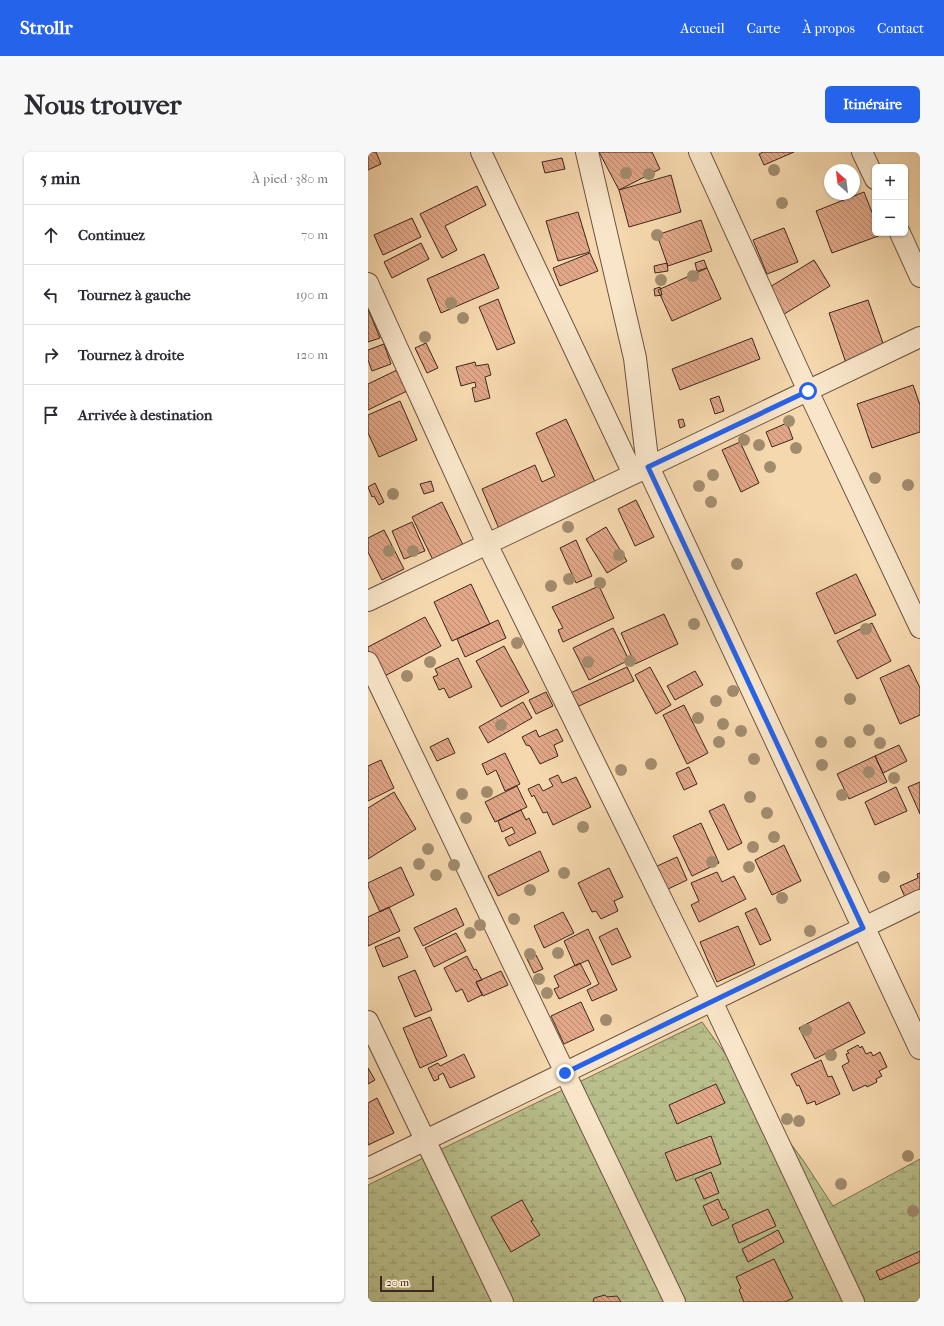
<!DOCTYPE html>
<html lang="fr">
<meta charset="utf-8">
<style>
body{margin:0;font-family:"IM FELL French Canon",serif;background:#f7f7f7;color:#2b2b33}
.controls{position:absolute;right:12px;top:12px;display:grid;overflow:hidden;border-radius:6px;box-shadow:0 1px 3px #0004}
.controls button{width:36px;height:36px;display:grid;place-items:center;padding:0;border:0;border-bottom:1px solid #e1e1e2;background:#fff;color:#2b2b33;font:20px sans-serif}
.compass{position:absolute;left:456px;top:12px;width:36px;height:36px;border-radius:50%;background:#fff;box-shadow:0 1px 3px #0004;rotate:332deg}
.scale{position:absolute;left:12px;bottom:10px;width:54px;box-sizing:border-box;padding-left:4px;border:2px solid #3e271d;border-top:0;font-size:11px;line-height:14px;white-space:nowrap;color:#3e271d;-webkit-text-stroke:3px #f9e6ca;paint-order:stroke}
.stop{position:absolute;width:12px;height:12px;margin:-9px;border:3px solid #2563eb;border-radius:50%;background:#fff}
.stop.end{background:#2563eb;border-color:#fff;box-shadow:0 1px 4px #0008}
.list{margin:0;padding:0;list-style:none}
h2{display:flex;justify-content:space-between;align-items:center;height:52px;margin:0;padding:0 16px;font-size:17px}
h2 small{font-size:13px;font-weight:400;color:#7c7c81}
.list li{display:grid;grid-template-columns:26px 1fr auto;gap:12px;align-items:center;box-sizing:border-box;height:60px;padding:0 16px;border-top:1px solid #e1e1e2}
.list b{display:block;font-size:15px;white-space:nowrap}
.list em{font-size:13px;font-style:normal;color:#7c7c81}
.icon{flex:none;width:22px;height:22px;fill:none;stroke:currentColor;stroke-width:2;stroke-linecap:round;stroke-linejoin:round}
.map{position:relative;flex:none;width:552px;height:1150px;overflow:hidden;border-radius:6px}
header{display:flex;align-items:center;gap:24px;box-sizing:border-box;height:56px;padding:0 20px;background:#2563eb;color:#fff}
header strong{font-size:19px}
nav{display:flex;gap:22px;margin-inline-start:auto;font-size:14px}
.intro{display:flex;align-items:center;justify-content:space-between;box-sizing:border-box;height:96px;padding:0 24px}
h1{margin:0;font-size:28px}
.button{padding:10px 18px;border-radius:6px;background:#2563eb;color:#fff;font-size:14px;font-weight:700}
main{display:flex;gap:24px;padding:0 24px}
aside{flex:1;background:#fff;border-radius:6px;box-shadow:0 1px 3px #0004}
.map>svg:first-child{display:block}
.wetland{fill:url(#wetland-marsh);stroke:#7c7354}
.building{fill:url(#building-back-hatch);stroke:#3e271d}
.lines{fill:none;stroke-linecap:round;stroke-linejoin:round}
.minor-casing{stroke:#6c5341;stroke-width:22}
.tertiary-casing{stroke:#6c5341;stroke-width:24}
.minor{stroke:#f9e6ca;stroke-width:20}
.tertiary{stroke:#f9e6ca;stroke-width:22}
.tree{fill:#a28c6e}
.route{stroke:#2563eb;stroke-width:5}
</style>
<header>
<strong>Strollr</strong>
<nav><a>Accueil</a><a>Carte</a><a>À propos</a><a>Contact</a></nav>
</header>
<div class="intro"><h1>Nous trouver</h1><a class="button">Itinéraire</a></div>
<main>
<aside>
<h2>5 min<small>À pied · 380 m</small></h2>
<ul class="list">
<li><svg class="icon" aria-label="ahead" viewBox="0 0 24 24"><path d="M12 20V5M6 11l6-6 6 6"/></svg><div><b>Continuez</b></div><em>70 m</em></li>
<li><svg class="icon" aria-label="left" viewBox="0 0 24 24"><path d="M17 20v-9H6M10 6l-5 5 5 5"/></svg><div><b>Tournez à gauche</b></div><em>190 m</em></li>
<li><svg class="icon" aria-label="right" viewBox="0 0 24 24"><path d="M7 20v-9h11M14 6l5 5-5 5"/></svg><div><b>Tournez à droite</b></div><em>120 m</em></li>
<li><svg class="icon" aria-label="arrive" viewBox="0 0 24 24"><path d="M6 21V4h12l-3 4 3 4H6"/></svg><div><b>Arrivée à destination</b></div></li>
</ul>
</aside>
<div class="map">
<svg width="552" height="1150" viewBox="0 0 552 1150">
<defs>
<pattern id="wetland-marsh" width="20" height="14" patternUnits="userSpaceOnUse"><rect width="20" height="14" fill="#b9bf8c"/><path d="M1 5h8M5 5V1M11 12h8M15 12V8" fill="none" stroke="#989b72"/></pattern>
<pattern id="building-back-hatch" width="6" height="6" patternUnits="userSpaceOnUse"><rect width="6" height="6" fill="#e1a788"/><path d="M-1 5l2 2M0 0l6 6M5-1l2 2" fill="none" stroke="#b8886f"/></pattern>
</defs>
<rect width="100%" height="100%" fill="#f6d8ae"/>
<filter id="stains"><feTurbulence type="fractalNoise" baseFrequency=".005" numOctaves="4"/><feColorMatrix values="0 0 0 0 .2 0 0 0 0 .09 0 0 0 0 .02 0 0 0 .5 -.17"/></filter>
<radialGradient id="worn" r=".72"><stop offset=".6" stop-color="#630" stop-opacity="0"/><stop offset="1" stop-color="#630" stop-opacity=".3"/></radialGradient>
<path class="wetland" d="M334,870L437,1011L465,1054L552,1007V1150H0V1033Z"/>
<path class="building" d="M0,0H8L13,12L0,18Z
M231,0H284L292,17L251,38Z
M395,0H426L396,13L391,2Z
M194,6L197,17L177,21L174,10Z
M303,23L313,60L261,75L251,38Z
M109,34L118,53L77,74L89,98L74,106L52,62Z
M496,40L507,68V81H512L513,83L464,101L448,59Z
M210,60L222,100L190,109L178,69Z
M44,66L53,85L15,103L6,83Z
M333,68L344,99L300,114L289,83Z
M416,76L430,110L399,122L385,88Z
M53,91L61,107L24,126L16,110Z
M222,101L230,119L192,134L185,116Z
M116,102L131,136L73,161L59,127Z
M336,108L339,116L329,119L327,111Z
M446,108L462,134L413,164L397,138Z
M299,111L300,119L287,121L286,114Z
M339,116L353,147L304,169L290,138Z
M292,135L294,143L287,144L286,137Z
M130,147L147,191L129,198L111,155Z
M500,148L517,197L478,211L461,161Z
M0,157L12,186L0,190Z
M384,186L392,207L312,238L304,217Z
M58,191L70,216L59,221L47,196Z
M16,192L23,212L4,219L0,208V198Z
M107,210L108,214L120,212L123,223L117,225L122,246L107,250L104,236L108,235L107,230L93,234L88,215Z
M29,218L39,239L0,258V232Z
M545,233L552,253V280L504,296L489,252Z
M351,244L356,259L347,262L342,247Z
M32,249L49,288L11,305L0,281V263Z
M198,267L229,334L132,379L114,337L167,313L174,330L187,324L168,281Z
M315,267L317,274L312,276L310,268Z
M419,271L425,287L404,295L398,280Z
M372,290L391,331L373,340L354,298Z
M63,329L66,339L56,342L52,332Z
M7,331L16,350L11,353L6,344L4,345L0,335Z
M268,348L286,385L267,394L250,357Z
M74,350L95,393L65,408L44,365Z
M44,370L57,399L36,407L24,379Z
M238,375L259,409L239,421L218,387Z
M16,378L36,417L14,428L0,400V386Z
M208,388L224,424L208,431L192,396Z
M488,422L508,463L467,482L448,441Z
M103,432L122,472L84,489L66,450Z
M231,434L246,466L195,490L190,478L195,476L184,455Z
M296,462L310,492L267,512L253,481Z
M57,465L73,494L13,526L0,501V495Z
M130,468L138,486L97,505L89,487Z
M504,471L523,509L489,527L469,489Z
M245,476L261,508L221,528L205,496Z
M136,494L161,540L133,555L108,509Z
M90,506L104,535L81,546L76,536L71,538L65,525L70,523L67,517Z
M541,513L552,536V563L532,572L512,526Z
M259,515L266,529L202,558L196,544Z
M282,515L303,553L288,562L267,523Z
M327,519L335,533L307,548L299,534Z
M178,540L185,554L168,562L161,548Z
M155,550L164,566L120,591L111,575Z
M316,553L340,601L319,612L295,563Z
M189,577L195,589L186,593L190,604L172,612L162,594L158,593L154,585L168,578L171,585Z
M80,586L87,601L69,609L62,595Z
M531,593L539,609L515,621L507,604Z
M137,601L152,632L137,639L128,618L119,623L114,612Z
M507,604L519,630L481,647L469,622Z
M13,608L26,636L0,649V614Z
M321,615L329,632L316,638L308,621Z
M190,623L194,631L208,625L223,655L185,673L179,660L175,661L166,643L164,645L160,637L171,632L175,639L185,634L181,627Z
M552,630V662L540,635Z
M149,634L159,655L127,670L117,650Z
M528,635L539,659L507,673L497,650Z
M26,640L48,677L0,707V656Z
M356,652L374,691L360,698L341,659Z
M153,658L158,668L161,666L168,681L141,694L137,686L147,681L144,675L134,680L130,669Z
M333,671L351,711L324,724L305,684Z
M416,693L433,729L404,743L387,708Z
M172,699L181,719L130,744L120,724Z
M309,705L319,728L298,738L287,715Z
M33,715L46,743L12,760L0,734V731Z
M241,716L255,745L246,749L250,759L233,767L228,759L224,760L210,731Z
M349,720L354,730L366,724L378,747L331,770L323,753L331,749L323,731Z
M552,721V738L537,745L532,734L550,726L549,722Z
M21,755L32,779L0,794V765Z
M88,756L96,773L55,794L46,776Z
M388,756L403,788L392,793L377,761Z
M195,760L206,781L176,796L166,774Z
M370,774L387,813L349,830L332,790Z
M249,776L263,805L244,813L231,785Z
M220,777L249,838L224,849L219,838L231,832L220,808L207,814L196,789Z
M88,781L98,799L66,815L57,796Z
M31,785L40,805L15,815L7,795Z
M168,803L175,817L166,821L159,807Z
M99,804L106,818L108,817L114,828L108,830L114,843L100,850L94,837L88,840L76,816Z
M212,811L223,832L191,847L186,837L191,835L186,824Z
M47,818L64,858L47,865L30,825Z
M133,819L140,833L115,844L108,830Z
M213,850L226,878L196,892L183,864Z
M481,850L497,881L447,907L431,876Z
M62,865L79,904L52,916L35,876Z
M490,893L492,896L494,894L498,902L503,900L505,904L512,900L519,915L511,919L514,924L508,927L509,930L499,935L498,933L485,939L474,914L481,910L478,902L481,901L479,899Z
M96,902L107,925L82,936L75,921L70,924L71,927L66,929L60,916L70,911L72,914Z
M453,908L460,925L464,924L472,942L448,953L447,949L439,952L431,933L429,934L423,922Z
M0,916L7,928L0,932Z
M348,932L357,951L309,972L301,953Z
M9,946L26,981L0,993V951Z
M343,984L353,1012L308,1029L297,1001Z
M343,1020L351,1041L336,1047L327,1027Z
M350,1047L355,1058L357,1057L361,1066L344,1074L335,1054Z
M154,1048L165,1068L163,1069L172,1083L143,1100L123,1065Z
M400,1057L408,1074L371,1091L364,1073Z
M410,1078L416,1090L380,1110L374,1097Z
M552,1099V1110L512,1128L508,1119Z
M406,1107L425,1146L417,1150H376L371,1138L373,1136L368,1125Z
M237,1143L239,1145L249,1144L253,1150H225L226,1146Z"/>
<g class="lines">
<g class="minor-casing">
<path id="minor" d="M113,0L265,322
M331,0L440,239L552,476
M494,0L507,27
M532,81L552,125
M0,131L119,392L344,849L486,1150
M0,449L552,185
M0,510L307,1150
M0,869L135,1150
M0,1016L552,748"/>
</g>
<g class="tertiary-casing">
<path id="tertiary" d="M219,0L267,206L280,315L552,896"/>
</g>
<use href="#minor" class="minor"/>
<use href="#tertiary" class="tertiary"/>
</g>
<g class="tree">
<circle cx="406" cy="18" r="6"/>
<circle cx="258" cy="21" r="6"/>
<circle cx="281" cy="22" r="6"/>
<circle cx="414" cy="51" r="6"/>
<circle cx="289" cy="83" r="6"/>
<circle cx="325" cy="124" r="6"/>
<circle cx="293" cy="128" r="6"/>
<circle cx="83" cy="151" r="6"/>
<circle cx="95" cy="166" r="6"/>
<circle cx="57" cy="185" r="6"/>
<circle cx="421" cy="269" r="6"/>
<circle cx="376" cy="288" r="6"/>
<circle cx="391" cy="293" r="6"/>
<circle cx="428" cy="296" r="6"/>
<circle cx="402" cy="315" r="6"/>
<circle cx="345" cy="323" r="6"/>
<circle cx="507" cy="326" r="6"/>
<circle cx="540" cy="333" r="6"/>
<circle cx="331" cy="334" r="6"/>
<circle cx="25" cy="342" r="6"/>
<circle cx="343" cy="350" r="6"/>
<circle cx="200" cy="375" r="6"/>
<circle cx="21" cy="399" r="6"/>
<circle cx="45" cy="399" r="6"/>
<circle cx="251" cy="403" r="6"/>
<circle cx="369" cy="412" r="6"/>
<circle cx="201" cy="427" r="6"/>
<circle cx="232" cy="431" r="6"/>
<circle cx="183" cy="434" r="6"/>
<circle cx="326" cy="472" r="6"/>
<circle cx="498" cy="477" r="6"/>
<circle cx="149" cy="491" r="6"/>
<circle cx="262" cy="509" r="6"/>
<circle cx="62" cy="510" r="6"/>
<circle cx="220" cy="510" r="6"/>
<circle cx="39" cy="524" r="6"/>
<circle cx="365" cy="539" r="6"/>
<circle cx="482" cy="547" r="6"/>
<circle cx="348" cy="549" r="6"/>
<circle cx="330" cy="566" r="6"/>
<circle cx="355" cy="572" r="6"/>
<circle cx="133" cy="573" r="6"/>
<circle cx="501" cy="578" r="6"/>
<circle cx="373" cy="579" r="6"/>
<circle cx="351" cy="590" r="6"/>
<circle cx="453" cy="590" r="6"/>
<circle cx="482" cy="590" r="6"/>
<circle cx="512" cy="591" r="6"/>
<circle cx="386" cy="607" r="6"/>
<circle cx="283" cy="612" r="6"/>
<circle cx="454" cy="613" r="6"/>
<circle cx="253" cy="618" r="6"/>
<circle cx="501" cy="620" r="6"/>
<circle cx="526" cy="626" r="6"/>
<circle cx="119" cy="640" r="6"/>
<circle cx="94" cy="642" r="6"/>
<circle cx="474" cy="643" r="6"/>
<circle cx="382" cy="645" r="6"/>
<circle cx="399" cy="661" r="6"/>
<circle cx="98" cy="666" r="6"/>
<circle cx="215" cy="675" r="6"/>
<circle cx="406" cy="685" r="6"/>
<circle cx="385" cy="695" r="6"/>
<circle cx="60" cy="697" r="6"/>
<circle cx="344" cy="710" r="6"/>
<circle cx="51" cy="712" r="6"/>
<circle cx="86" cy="713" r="6"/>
<circle cx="381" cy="715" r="6"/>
<circle cx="196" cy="721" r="6"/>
<circle cx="68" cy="723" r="6"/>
<circle cx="516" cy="725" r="6"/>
<circle cx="162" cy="738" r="6"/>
<circle cx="414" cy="746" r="6"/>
<circle cx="146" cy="767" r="6"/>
<circle cx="112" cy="773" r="6"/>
<circle cx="442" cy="779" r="6"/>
<circle cx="102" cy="781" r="6"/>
<circle cx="190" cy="801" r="6"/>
<circle cx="162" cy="802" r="6"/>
<circle cx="171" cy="827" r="6"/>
<circle cx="179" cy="841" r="6"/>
<circle cx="238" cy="868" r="6"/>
<circle cx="438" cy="878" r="6"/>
<circle cx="463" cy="903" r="6"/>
<circle cx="419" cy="967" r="6"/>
<circle cx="431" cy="969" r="6"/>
<circle cx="540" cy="1004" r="6"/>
<circle cx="473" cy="1032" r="6"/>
<circle cx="545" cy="1059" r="6"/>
</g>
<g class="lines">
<path class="route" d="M197,921L495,776L280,315L440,239"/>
</g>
<rect width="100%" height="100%" filter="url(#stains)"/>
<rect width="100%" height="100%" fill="url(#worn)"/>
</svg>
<div class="controls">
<button>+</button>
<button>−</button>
</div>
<svg class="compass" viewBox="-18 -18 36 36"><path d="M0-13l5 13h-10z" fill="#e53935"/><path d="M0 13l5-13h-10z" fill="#7c7c81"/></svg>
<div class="scale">20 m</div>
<div class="stop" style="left:440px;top:239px"></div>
<div class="stop end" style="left:197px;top:921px"></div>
</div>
</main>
